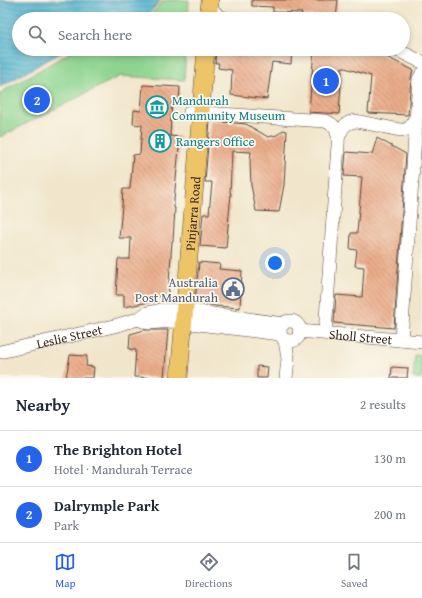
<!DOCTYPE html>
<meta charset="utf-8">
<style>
body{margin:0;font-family:"Gentium Book Plus",serif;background:#f6f6f7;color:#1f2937}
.you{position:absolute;left:275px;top:263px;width:14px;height:14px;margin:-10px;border:3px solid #fff;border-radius:50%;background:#1a73e8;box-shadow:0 0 0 6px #1a73e833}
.badge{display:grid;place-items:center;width:26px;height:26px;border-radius:50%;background:#2563eb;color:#fff;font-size:13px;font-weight:700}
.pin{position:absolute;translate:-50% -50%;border:2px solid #fff;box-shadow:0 1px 4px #0006}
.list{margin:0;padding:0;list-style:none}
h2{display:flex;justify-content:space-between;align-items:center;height:52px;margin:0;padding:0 16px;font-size:17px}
h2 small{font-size:13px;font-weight:400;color:#747a83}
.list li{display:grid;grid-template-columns:26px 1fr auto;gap:12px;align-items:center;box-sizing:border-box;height:56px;padding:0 16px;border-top:1px solid #e0e1e3}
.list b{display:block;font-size:15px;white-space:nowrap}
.list p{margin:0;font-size:13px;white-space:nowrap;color:#747a83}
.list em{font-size:13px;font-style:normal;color:#747a83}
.icon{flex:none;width:22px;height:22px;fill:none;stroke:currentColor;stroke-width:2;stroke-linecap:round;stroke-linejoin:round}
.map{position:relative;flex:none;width:422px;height:378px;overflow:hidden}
.search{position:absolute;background:#fff;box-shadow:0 2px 6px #0003;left:12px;right:12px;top:12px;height:44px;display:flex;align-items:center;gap:10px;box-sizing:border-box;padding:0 14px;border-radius:22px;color:#747a83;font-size:15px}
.sheet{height:164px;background:#fff}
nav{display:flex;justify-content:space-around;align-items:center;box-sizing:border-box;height:56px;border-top:1px solid #e0e1e3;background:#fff;font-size:11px;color:#747a83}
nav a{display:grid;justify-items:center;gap:2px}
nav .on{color:#2563eb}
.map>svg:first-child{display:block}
.park{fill:#8dd48f;stroke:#647f56}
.water{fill:url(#water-rules);stroke:#477078}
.building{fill:url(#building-back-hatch)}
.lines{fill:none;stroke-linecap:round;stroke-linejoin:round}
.minor-casing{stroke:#564638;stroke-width:14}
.major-casing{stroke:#564638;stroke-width:18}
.minor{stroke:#fff;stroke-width:13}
.major{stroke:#eec469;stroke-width:17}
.labels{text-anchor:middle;stroke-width:3.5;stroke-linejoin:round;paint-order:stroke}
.culture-label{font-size:13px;fill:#0d838f;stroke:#fbf7ec;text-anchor:start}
.street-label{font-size:13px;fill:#3b2a1e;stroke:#fbf7ec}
.service-label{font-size:13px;fill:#4e5e75;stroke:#fbf7ec;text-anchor:end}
</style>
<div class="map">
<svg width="422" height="378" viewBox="0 0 422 378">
<defs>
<pattern id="water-rules" width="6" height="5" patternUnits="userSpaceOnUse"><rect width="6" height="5" fill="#53b5d1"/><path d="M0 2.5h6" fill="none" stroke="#4693a9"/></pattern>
<pattern id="building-back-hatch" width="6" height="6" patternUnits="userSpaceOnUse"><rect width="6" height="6" fill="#ebad8b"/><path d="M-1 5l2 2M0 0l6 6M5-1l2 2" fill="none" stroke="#c08d71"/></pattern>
</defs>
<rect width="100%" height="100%" fill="#fbf7ec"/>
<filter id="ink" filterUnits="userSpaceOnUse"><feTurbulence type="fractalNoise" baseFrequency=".025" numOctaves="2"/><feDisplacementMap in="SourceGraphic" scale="8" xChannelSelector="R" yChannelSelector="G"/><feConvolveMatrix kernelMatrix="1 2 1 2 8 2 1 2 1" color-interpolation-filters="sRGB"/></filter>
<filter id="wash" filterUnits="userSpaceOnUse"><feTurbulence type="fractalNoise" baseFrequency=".012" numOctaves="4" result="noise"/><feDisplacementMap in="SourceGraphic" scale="16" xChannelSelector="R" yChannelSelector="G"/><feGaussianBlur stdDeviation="0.9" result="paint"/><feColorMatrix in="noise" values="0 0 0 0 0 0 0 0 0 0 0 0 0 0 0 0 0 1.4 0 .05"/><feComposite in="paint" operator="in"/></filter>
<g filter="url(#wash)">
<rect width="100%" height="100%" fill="#f1e6cb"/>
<path class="park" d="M167,0H189L188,19H147L162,2Z
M76,49H186L184,80L120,76L0,137V93Z
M415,355L422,356V378H413Z"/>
<path class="water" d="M0,0H161L144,19H19V49H67L0,87Z"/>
<g id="blocks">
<path class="building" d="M252,0H338L336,19H321V16L301,15L302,13L273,12V7L252,6Z
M216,49H292L291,64L272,62L267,99L231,95L232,70L218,68L219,63H215Z
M314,49H370L413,70L411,78L408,115L368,113L371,76L342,67L339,114L309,112Z
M143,85L180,87L179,103L172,102L170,136L180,137L174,200V208H175L173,241H172L168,297L155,296V301L124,307V295H116L118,259H130L131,238H119L122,206L123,189H130L133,155L140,154L142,125L133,124L134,110L141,111Z
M210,121L246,124L268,137L277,135L283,130L287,131L284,185L279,212L256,211L251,185L250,162L251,152L232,151L230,193H231L226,248L200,246L203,214H209L212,182H205Z
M377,138L406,154L394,328L334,323L336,295L362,297L364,267L355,266L357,250L350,249L351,233H357L362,177L344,176L346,152L372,154Z
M199,262L220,264L219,269L242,271L240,308L216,306L195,302Z
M145,330H168L164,378L134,377L136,350L129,349L130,334Z
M70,355L87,356L86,366L94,367L93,378H66Z
M257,366L268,367L267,378H257Z
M392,367L408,368L407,378H391Z"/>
</g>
</g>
<g filter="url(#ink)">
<use href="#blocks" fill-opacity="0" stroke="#564638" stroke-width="1"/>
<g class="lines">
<g class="minor-casing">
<g id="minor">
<path d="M209,5L218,16L228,19"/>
<path d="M395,49L422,62"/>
<path d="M190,112L325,121C337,125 339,134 338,145L325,333"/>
<path d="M339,136C342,127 346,122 356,121L400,130C411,130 411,126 416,117"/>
<path d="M138,319L148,323L174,321L280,334"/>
<circle cx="290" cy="331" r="10"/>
<path id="s1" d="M299,331L422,342"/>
<path d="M285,340L288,359L286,378"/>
<path d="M401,340L419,79L422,74"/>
<path id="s2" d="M0,352L114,326L138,319L147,313L161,310H184L283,324"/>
</g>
</g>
<g class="major-casing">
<g id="major">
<path d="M208,19L210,0"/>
<path id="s3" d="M179,378L206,49"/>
</g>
</g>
<use href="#minor" class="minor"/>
<use href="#major" class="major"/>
</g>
</g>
<defs>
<g id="museum-ring" transform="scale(1.15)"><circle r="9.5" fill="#fbf7ec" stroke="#0f9aa8" stroke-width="1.5"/><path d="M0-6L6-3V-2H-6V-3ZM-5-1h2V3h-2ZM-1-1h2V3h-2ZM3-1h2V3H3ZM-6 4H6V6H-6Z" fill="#0f9aa8"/></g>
<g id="building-ring" transform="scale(1.15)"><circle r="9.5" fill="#fbf7ec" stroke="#0f9aa8" stroke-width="1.5"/><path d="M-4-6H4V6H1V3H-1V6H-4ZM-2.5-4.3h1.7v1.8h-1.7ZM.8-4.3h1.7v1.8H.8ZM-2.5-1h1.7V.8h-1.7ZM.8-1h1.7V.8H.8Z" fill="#0f9aa8"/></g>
<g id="civic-ring" transform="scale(1.15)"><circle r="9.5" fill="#fbf7ec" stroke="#5c6f8a" stroke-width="1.5"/><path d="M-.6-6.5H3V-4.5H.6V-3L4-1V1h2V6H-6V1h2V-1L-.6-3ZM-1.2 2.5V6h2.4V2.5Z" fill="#5c6f8a"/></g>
</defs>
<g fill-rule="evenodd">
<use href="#museum-ring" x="157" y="107"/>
<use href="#building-ring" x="160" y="141"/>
<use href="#civic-ring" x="233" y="289"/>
</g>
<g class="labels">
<g class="culture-label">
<text x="172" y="105">Mandurah<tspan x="172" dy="15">Community Museum</tspan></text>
<text x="176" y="146">Rangers Office</text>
</g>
<g class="street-label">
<text dy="5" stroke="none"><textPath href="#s3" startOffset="165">Pinjarra Road</textPath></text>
<text dy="5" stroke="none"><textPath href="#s2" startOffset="71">Leslie Street</textPath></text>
<text dy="5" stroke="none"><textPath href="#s1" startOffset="62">Sholl Street</textPath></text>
</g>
<g class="service-label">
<text x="218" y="287">Australia<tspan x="218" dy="15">Post Mandurah</tspan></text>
</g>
</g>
</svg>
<div class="you"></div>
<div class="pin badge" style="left:326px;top:81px">1</div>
<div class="pin badge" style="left:37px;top:100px">2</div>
<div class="search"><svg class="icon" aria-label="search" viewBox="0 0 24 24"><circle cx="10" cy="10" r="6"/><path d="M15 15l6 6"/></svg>Search here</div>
</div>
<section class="sheet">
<h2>Nearby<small>2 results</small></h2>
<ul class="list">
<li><span class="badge">1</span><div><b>The Brighton Hotel</b><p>Hotel · Mandurah Terrace</p></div><em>130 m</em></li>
<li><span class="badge">2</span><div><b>Dalrymple Park</b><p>Park</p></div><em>200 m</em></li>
</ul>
</section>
<nav>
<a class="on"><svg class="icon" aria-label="map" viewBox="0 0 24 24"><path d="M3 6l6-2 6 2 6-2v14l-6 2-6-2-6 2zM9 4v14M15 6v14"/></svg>Map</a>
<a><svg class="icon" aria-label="directions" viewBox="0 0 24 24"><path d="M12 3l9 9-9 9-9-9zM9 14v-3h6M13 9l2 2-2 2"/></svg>Directions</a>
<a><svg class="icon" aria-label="saved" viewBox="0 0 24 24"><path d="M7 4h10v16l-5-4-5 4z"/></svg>Saved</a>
</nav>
